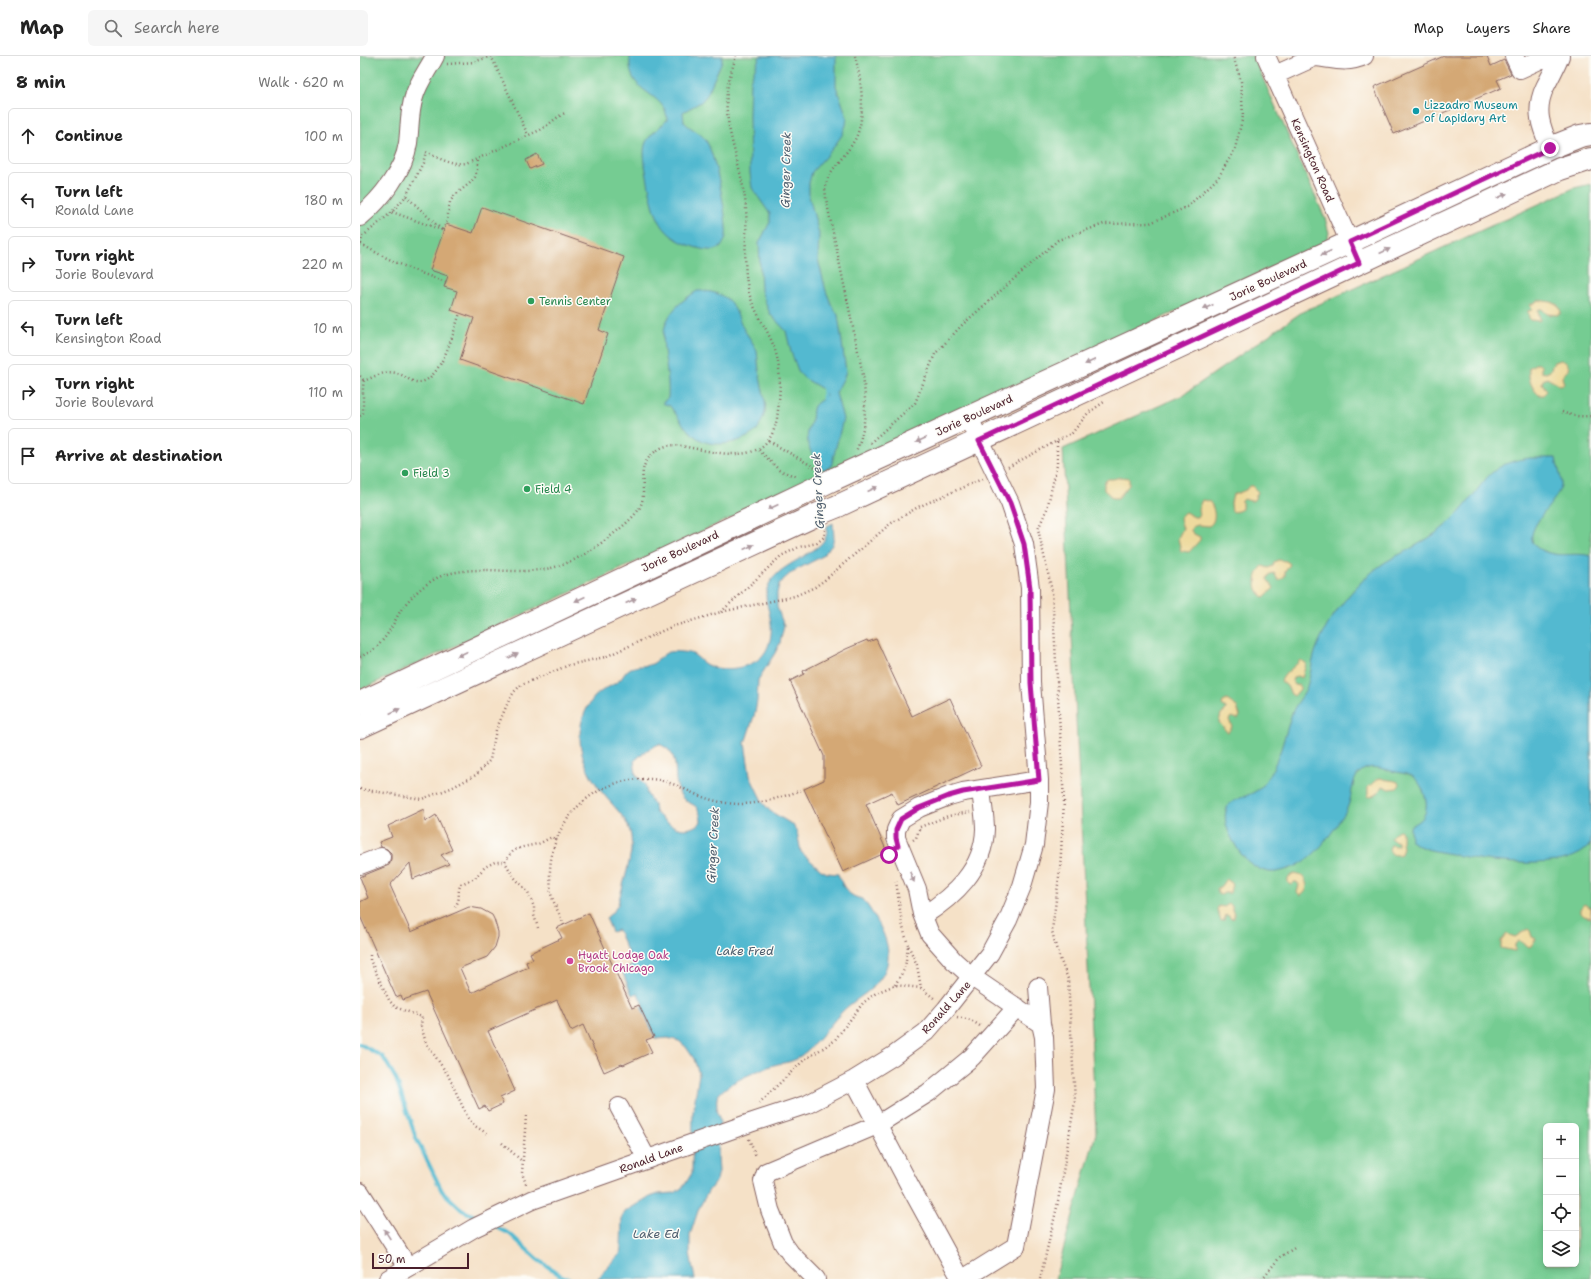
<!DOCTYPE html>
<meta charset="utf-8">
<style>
body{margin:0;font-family:"Shantell Sans",sans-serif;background:#f6f6f6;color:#222}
.controls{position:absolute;right:12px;bottom:12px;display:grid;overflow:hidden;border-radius:6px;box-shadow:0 2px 6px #0003}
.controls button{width:36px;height:36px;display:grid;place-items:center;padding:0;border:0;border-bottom:1px solid #e0e0e0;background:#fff;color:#222;font:20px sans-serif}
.scale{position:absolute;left:12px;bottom:10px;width:97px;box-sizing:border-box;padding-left:4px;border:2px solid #4a1f2b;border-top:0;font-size:11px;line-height:14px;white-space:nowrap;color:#4a1f2b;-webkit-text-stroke:3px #fdfcf7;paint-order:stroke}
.stop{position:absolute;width:12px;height:12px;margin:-9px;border:3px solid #b5179e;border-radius:50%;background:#fff}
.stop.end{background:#b5179e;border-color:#fff;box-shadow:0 1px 4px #0008}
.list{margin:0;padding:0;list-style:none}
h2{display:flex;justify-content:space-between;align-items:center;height:52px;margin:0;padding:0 16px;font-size:17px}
h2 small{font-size:13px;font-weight:400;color:#767676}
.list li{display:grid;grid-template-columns:26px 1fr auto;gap:12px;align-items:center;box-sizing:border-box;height:56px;margin:0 8px 8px;padding:0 8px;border:1px solid #e0e0e0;border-radius:6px}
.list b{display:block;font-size:15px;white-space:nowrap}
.list p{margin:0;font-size:13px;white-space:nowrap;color:#767676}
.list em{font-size:13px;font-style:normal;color:#767676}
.icon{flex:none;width:22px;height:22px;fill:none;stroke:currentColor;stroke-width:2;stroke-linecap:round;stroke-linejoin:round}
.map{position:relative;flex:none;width:1231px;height:1223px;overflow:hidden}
header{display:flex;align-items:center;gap:24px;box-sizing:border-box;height:56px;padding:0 20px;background:#fff;border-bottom:1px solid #e0e0e0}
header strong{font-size:19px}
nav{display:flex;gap:22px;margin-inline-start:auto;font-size:14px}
.search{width:280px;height:36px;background:#f6f6f6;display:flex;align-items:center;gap:10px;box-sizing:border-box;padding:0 14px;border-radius:6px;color:#767676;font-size:15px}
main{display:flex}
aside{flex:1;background:#fff}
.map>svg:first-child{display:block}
.green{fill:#74cc92;stroke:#5f765e;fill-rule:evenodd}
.sand{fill:#eeda9e;stroke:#9c7c64}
.water{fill:#52b9d0;stroke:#4e6c7e;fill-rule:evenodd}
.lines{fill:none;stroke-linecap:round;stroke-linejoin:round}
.stream{stroke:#52b9d0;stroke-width:4}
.building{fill:#d4a875}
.minor-casing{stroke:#866362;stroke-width:20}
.major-casing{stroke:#866362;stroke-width:24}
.path{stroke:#866362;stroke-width:2.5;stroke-dasharray:1 3;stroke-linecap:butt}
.minor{stroke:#fff;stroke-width:18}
.major{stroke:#fff;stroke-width:22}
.major-bridge-casing{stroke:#866362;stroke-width:24;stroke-linecap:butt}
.major-bridge{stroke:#fff;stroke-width:22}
.oneway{fill:#ae9aa0}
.route{stroke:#b5179e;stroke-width:5}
.culture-dot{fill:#0f9aa8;stroke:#fdfcf7;stroke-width:1.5}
.leisure-dot{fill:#2e9e5b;stroke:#fdfcf7;stroke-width:1.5}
.hotel-dot{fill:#d1479c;stroke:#fdfcf7;stroke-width:1.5}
.labels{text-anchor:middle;stroke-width:3;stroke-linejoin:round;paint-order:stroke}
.culture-label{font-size:11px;fill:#0d838f;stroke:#fdfcf7;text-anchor:start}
.street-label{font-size:11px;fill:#4a1f2b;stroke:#fdfcf7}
.leisure-label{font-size:11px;fill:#27864d;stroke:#fdfcf7;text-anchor:start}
.hotel-label{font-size:11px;fill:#b23c85;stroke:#fdfcf7;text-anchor:start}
.water-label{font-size:12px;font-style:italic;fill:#4d5d6d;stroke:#fdfcf7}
</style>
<header>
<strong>Map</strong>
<div class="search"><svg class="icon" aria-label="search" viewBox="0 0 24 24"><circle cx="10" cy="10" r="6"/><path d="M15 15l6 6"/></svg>Search here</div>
<nav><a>Map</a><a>Layers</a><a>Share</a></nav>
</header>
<main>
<aside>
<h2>8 min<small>Walk · 620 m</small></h2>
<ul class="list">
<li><svg class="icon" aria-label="ahead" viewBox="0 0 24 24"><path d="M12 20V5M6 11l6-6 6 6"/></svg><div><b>Continue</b></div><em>100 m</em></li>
<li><svg class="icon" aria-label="left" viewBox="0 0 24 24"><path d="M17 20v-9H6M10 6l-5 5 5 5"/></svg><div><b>Turn left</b><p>Ronald Lane</p></div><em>180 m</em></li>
<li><svg class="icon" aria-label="right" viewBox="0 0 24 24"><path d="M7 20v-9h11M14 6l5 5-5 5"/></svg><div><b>Turn right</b><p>Jorie Boulevard</p></div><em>220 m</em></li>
<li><svg class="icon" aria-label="left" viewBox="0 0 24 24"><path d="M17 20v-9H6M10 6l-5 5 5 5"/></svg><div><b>Turn left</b><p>Kensington Road</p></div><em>10 m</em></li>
<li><svg class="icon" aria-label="right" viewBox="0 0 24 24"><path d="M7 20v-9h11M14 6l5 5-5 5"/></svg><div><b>Turn right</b><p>Jorie Boulevard</p></div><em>110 m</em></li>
<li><svg class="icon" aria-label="arrive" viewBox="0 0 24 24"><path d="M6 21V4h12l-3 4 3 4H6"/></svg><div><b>Arrive at destination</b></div></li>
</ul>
</aside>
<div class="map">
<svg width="1231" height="1223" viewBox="0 0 1231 1223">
<rect width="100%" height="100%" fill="#fdfcf7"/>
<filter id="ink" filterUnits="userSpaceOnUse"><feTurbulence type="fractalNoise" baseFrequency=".025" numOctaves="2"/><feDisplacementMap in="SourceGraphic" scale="8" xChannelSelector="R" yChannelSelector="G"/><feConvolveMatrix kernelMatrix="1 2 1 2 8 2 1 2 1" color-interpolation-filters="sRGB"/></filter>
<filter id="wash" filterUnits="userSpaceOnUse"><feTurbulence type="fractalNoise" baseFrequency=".012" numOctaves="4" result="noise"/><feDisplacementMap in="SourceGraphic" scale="16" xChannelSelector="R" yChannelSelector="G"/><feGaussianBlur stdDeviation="0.9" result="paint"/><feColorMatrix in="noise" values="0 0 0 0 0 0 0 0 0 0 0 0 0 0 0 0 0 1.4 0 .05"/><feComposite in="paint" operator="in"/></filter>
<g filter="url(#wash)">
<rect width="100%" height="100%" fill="#f5e1c7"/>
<path class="green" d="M0,0H893L965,162L969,177L966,186L0,634Z
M1231,128V1223H695L736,1077L703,393L823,339L942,256L1214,132ZM1186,1070H1216V1208H1186Z"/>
<path class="sand" d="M1179,244C1192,247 1198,244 1201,257L1197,259L1187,258L1182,253H1179L1178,254L1180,264L1179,265L1170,264L1168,258V255L1172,254L1170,249Z
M1201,304L1207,307C1211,314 1206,315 1202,321L1204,328L1199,329L1187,322L1183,324L1182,327L1187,335L1183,339H1179C1171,332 1168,322 1169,312L1175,308H1179L1181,310V316L1186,317L1190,315L1194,306Z
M761,421L769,422V429L758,442H753L744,434V426L748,423H753Z
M889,430H892L898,436L894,444L891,445L884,443L882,445V453L878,455L872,456L871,447L873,439L886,434Z
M842,444L849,445C855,452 857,465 849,470L838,469L832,471L831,475L834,478L840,481V484L829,496L821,495L818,482L823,472C820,465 818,461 825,456L834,461H837L839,458L838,453Z
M918,504L926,505L930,508L925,516V520L920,524H918L914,517L910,518L907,523L914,532L904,541C893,535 894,518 903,510L908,512L913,510L914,506Z
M940,604L946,607L942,622L937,620L933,621L932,625L935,629L940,630V633L934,640L931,638L927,630L921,625C927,613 934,613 940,604Z
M867,644L877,651L880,660L878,663L871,661L869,664L872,671L868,676L865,674L859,666L861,658L867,653L862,649L863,646Z
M1021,722C1025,725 1032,723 1038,726L1039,730L1037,732L1029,733L1022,730L1018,737L1011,741L1008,740V731C1013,728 1015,723 1021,722Z
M1040,774L1042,776V788L1043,791L1041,798C1035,800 1031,799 1029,793L1031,789L1036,790L1038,789V786L1031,783V781L1037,775Z
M935,818L942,820C948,827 949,835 940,840L937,837L939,829L937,826H934L931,829L928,827V823L930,820Z
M866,823L872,827L870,837H864L861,839L858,838L857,833L861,830Z
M869,848L872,850V854L874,858V862L871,863L869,860L866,859L864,864L861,865L857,853L859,850L864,851Z
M1225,848L1231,852V862L1224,860L1221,857V853Z
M1168,873L1170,875L1172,881L1176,883L1171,890L1168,891L1162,886L1159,885L1155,888V895L1141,892V885L1147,878L1155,881Z"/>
<path class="water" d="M270,0H362V5L347,39L341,46L323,56L324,66C330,73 340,76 345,83C355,96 368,163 366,180C366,183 363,188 361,191C355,196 348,194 341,193C303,183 296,166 289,131C287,119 281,96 286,86C291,77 301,71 307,64C307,41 279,38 272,19C269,13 270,6 270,0Z
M401,0H476V30L487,61L486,69L482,79L473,92L452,116L449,127V140L459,178L458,203L466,235L472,250L478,259L486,315C484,324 479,329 476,337L483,363L471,411L464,414C454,405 445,389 448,375C449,371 451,367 452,363C453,359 452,354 454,350C457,346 462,344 466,340L464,334L444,322L439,317L431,296L426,275L410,258L401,235L399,187L410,166V158L392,132L390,117L389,59L390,25L399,2Z
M337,235C349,234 366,238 373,250C377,256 379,264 382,270C387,279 393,286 397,295C398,303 398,311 400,319C401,331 407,344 405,356C403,362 400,371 396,375C384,386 358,392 343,385C327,378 320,363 310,350L302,347L308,342C311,295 283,268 337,235Z
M1170,402H1196C1197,410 1202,421 1201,429C1199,448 1145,485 1189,497C1202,501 1217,496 1231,500V787C1212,819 1121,805 1091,798C1076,795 1062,794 1051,785L1050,771C1054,768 1061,765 1063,761C1071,750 1063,727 1052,720C1048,718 1041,717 1036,716C1026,714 1013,708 1003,714C991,721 993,736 989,747C987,755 981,762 977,769C960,793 947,811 916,816C900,818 883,804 876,790C870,780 863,767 866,755C868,741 892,742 902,730C910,720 917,705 921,693C925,681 928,669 932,657C935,649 941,643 945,636C951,622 951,605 957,591C968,562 993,531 1017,512C1027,504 1039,499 1050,493C1066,484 1084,473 1097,459C1124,431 1125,407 1170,402Z
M473,467L474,482L472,489L467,495L461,501L432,516L424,523L419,529L417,537V551L424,570L420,587L415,597L398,624L397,645L395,657L385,687L390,720L403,747L410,755L433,769L437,776L441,796L461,814L467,817L478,818C483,831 488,841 503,843C521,869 543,902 514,930C504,940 491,946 481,957C466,973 454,993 434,1004C428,1007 420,1007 414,1009C401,1013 361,1029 357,1042C356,1046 358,1050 356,1054L360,1064L358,1100L359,1115L357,1124L349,1134L339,1152L330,1179V1197L335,1223H238L246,1212L260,1198L261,1191L262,1160L266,1155L287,1142L299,1138L315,1137L324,1130L332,1117L333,1056L339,1018L334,1003L326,991L319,985L308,982L296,983L281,951L283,949L278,937L272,939L262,915L273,909L258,874L252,876L246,862L254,855L258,848C262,830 274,798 271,780C269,764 255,752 245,740C222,712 209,676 232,644C240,633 252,631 261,623C264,619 266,614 271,612C278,609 285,611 292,608C298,605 302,598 309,596C314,595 324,596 330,597C337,599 341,606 347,609C362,616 386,613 399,603C411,593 413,575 410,561C409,554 406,548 406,540C406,532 410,525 416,519C427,507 457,496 464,484C467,480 467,475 467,470ZM299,688C323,698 311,717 319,736C325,752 340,742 341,766C323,781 309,769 295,756L294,749L287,738L285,728L276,719L274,705L287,694Z"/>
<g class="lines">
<path class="stream" d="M463,329L464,346
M0,988L23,1001L36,1023L56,1082L82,1135L102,1154L121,1163
M132,1169L150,1178L177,1203L200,1219L210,1223"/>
</g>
<g id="blocks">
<path class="building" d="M1084,0H1127L1131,10L1144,4L1151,18L1137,24L1141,32L1034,78L1014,31Z
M177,98L182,108L170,113L166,104Z
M122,151L264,201L239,274L248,278L224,348L100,304L114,262L91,254L97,235L84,231L88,220L70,214L86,168L113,177Z
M516,583L552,660L590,642L621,710L538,749L532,736L506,748L527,796L483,816L444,733L464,724V700L430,625L444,618L443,615L486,593L507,584L508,586Z
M64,753L65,766L76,759L92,794L81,799L89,808L53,823L50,807L30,829L51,876L109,851L121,853L132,859L134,863L138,876V881L135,891L127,901L100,912L111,937L168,911L166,906L173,903L170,897L202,882L197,872L229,857L272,952L279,949L294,981L286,984L292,996L263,1009L262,1008L244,1016L223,969L211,975L197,944L128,975L155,1035L140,1042L143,1048L128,1055L125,1050L119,1053L66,936L43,944L41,939L36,941L0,860V846L8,842L0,821L29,809L31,803V797L27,793L21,791L19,786L32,781L28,770Z"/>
</g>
</g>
<g filter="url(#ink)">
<use href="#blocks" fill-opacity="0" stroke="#866362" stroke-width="1"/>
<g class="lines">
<g class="minor-casing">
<path id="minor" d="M906,0L999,207
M1154,0L1160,13L1188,0
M956,1C974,3 986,8 1004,0
M915,19L957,0
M1190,92C1181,71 1174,54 1185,31C1190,21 1196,11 1200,0
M0,161C21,143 44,115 48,87C50,71 49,56 54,41C58,26 68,14 75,0
M0,809L21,801
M563,860C594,840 624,813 625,773C625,760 622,746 621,733
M678,931L681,968
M494,1024L550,1130L601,1223
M259,1051L287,1103
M0,1136L48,1211
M28,1223L114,1172L172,1144L390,1067L448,1048L494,1024L533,1000L566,976L586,953L630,897L648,864L662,830L674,789L679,746V724L671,627L670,532L664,488L650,447L609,362
M456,1223L430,1197L423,1187L410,1154L403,1125L406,1116L517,1069L568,1037L612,1001L657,951
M603,1223L656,1190L686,1033L684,981L681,968L612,921L594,905L570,878L562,858L557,833L536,782V774L541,763L559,752L589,740L603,736L679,724"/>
</g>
<g class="major-casing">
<path id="major" d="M474,423L990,186L1190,92L1220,80L1231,78
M478,450L1200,113L1231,103
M0,647L449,435
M0,671L456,459"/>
</g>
<path class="path" d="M131,0L168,79
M495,0C501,22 506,57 497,79C490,97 468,113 465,131C465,135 466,139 466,143L503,319C506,344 507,371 496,395
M87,8L114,6L131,0
M46,140L82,174
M32,156L82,174
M83,174L87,165L90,146L94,140L110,127L115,121L117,114V103
M1,188L2,181L32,156L46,140L63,107L66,96C78,102 93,110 106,108L180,74C189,69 196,61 205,57
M1,188C28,204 56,216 86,226
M0,320L4,325
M1202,356C1212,360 1220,361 1231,360
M0,360L3,358V331L4,325C13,321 26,314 36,317C43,318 49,325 56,326C80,330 94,274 100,257
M409,385L457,413
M510,387L555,347L575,298L602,269L698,184L744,168L790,167L827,151L858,122L875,93L883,60L881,25L873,0
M399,394L419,414L437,421
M648,411L712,377L728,357L744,346
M361,556L421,500L439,491L457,487L464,481L465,474
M0,601C8,597 16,593 22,585C30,576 35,564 41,554C50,541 64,528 79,521C111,508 146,518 179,514C198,512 214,505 230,495C243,486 271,466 279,453C291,433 269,410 301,392C311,387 322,390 332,392C367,399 409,409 417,362C420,340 422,316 415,294C409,275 396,259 390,240C381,210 388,183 386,153C384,115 363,73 367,36C368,24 373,11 376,0
M0,733L62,743L91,732L116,719L130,704L136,674L149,644L154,636L161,629L209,609L245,601L311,571L361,556L435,540L455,531L466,523L530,468L558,451L622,423
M560,771L588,760L610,756
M553,784L556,782L560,771
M536,825L542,868L548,889
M95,851C102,841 96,837 101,828L115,822L125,811L135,806H145
M204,869C200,859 194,848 191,838C190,833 191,827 190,822C188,769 229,724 283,723C303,722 318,730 335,738C375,755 405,748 444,733
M178,872L174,859V851L168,836L153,820L145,806C153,790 162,792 177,788C182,787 187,783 192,781L197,784
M10,899V904L29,944L35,951L62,961L61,970L66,987L88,1019L108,1062L115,1070L128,1078
M535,929L545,912L548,889L557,909L561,932
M597,961L611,964L620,970
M399,1047L444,1004L474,985L503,947L516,937L535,929L561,932L575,943
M166,1060L162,1117L167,1131
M389,1083L396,1101
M142,1087L162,1105
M680,1223L697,1151L715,1045L708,923L697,895L692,875L700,813L704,746L692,535L678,473L687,453L697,409V386
M902,1223L920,1201L936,1191"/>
<use href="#minor" class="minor"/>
<use href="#major" class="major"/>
<g class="major-bridge-casing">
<path id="major-bridge" d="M449,435L474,423
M456,459L478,450"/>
</g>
<use href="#major-bridge" class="major-bridge"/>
</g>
<defs><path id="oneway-solid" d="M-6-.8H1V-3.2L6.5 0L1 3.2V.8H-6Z"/></defs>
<g class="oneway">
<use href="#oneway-solid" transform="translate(1142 140) rotate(-25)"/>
<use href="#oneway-solid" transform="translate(1025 195) rotate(-25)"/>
<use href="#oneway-solid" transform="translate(966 197) rotate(155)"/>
<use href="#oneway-solid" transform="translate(848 251) rotate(155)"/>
<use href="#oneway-solid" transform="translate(730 306) rotate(155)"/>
<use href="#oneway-solid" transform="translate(561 384) rotate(155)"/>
<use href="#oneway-solid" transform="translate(513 433) rotate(-25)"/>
<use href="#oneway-solid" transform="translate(413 451) rotate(155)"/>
<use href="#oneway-solid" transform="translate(389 491) rotate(-25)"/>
<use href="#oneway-solid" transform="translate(220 543) rotate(155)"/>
<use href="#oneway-solid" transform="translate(271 545) rotate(-25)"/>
<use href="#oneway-solid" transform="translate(102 598) rotate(155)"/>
<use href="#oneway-solid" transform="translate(153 600) rotate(-25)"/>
<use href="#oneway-solid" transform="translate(35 655) rotate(-25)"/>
<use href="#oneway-solid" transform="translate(552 821) rotate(67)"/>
<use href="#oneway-solid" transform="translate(27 1178) rotate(-123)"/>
</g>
</g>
<g class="lines" filter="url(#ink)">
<path class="route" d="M529,799L530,796L538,790L536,782V774L541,763L559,752L589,740L603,736L679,724L671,627L670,532L664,488L650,447L619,385L999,207L990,186L1190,92"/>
</g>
<circle class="culture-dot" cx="1056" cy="55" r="4"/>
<g class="leisure-dot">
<circle cx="171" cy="245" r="4"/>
<circle cx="45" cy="417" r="4"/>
<circle cx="167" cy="433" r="4"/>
</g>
<circle class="hotel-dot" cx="210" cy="905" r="4"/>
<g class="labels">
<g class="culture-label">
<text x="1064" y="53">Lizzadro Museum<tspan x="1064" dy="13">of Lapidary Art</tspan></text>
</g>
<g class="street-label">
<text transform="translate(953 104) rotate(66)" y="4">Kensington Road</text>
<text transform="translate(908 224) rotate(-25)" y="4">Jorie Boulevard</text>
<text transform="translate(614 359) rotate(-25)" y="4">Jorie Boulevard</text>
<text transform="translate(320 495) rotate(-25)" y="4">Jorie Boulevard</text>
<text transform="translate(586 951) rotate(-48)" y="4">Ronald Lane</text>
<text transform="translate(291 1102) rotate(-20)" y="4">Ronald Lane</text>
</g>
<g class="leisure-label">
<text x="179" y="249">Tennis Center</text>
<text x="53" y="421">Field 3</text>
<text x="175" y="437">Field 4</text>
</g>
<g class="hotel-label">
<text x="218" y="903">Hyatt Lodge Oak<tspan x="218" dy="13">Brook Chicago</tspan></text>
</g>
<g class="water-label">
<text transform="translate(426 114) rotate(-89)" y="4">Ginger Creek</text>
<text transform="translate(458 435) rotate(-93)" y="4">Ginger Creek</text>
<text transform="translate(353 789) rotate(-87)" y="4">Ginger Creek</text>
<text x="385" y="899">Lake Fred</text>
<text x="296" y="1182">Lake Ed</text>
</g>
</g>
</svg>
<div class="controls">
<button>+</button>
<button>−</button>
<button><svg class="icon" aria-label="locate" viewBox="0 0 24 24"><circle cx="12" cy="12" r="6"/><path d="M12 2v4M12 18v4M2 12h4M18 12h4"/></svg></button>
<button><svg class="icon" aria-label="layers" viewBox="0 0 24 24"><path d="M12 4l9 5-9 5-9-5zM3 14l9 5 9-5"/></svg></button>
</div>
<div class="scale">50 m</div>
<div class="stop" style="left:529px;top:799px"></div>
<div class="stop end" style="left:1190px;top:92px"></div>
</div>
</main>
